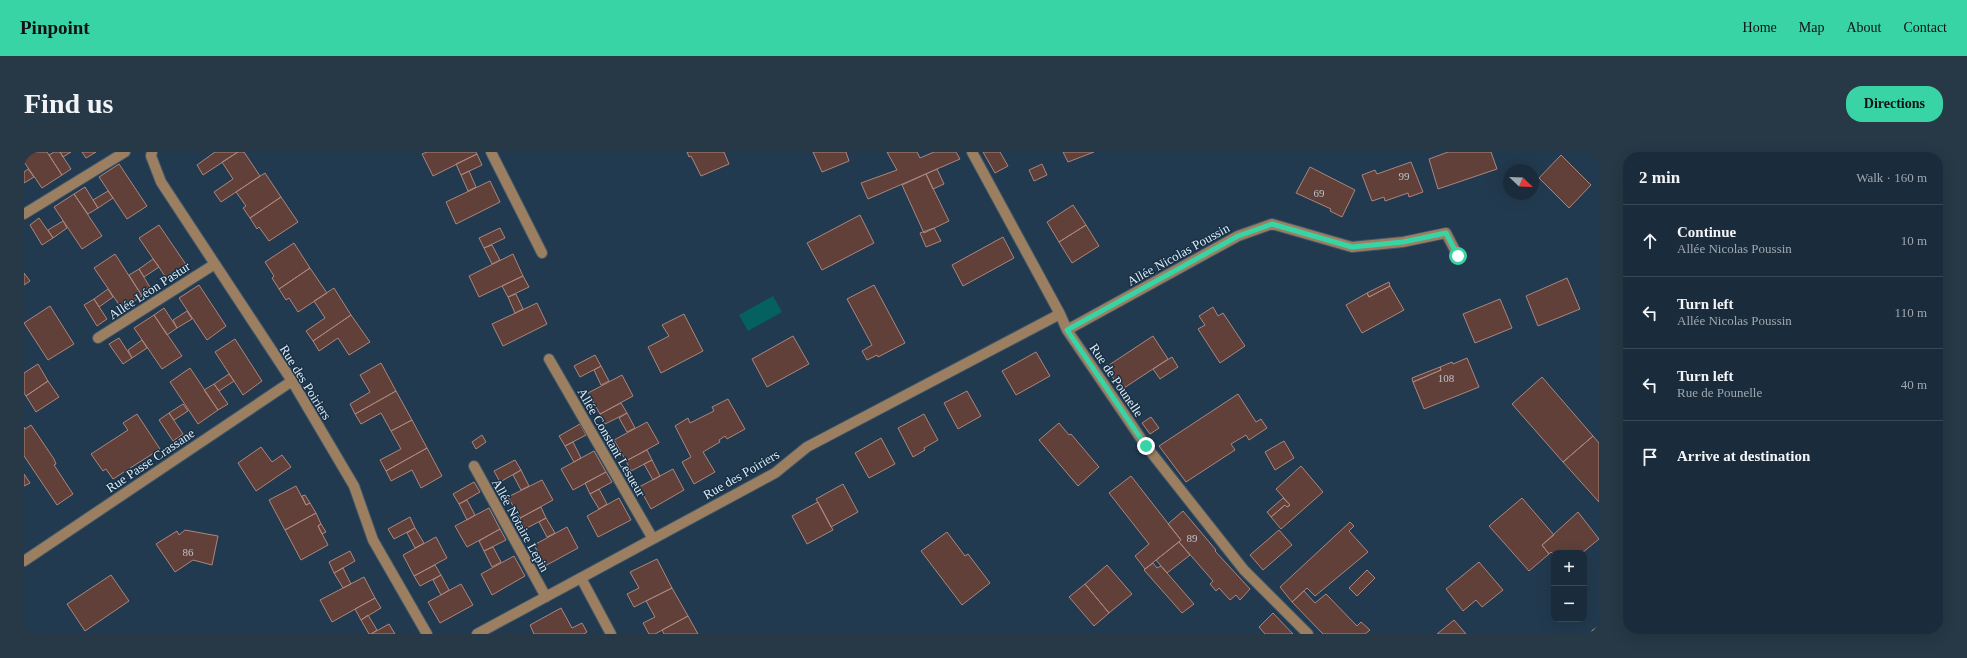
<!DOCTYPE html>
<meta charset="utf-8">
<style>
body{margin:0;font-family:Georgia,serif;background:#273846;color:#f1f3f6}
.controls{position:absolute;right:12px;bottom:12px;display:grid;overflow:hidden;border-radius:8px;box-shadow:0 4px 16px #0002}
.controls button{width:36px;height:36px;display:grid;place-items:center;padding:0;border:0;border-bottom:1px solid #384855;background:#1a2c3b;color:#f1f3f6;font:20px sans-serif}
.compass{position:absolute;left:1479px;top:12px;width:36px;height:36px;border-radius:50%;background:#1a2c3b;box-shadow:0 4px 16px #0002;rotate:113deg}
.stop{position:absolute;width:12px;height:12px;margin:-9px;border:3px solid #38d4a6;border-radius:50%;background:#fff}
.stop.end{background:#38d4a6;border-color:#fff;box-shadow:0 1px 4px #0008}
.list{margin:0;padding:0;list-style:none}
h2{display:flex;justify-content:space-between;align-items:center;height:52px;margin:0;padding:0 16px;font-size:17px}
h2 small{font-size:13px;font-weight:400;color:#9fa7af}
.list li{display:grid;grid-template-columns:26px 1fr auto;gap:12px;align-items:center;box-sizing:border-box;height:72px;padding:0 16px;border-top:1px solid #384855}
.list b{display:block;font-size:15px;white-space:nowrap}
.list p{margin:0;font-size:13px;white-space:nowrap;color:#9fa7af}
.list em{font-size:13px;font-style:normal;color:#9fa7af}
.icon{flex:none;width:22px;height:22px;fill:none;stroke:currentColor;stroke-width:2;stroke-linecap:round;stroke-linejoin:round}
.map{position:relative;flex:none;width:1575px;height:482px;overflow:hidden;border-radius:16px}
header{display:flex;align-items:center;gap:24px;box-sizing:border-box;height:56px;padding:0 20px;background:#38d4a6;color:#111}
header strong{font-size:19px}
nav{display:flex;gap:22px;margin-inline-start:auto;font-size:14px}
.intro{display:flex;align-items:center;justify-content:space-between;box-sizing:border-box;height:96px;padding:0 24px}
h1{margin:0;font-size:28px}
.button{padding:10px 18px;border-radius:16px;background:#38d4a6;color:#111;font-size:14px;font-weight:700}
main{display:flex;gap:24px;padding:0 24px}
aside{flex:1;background:#1a2c3b;border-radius:16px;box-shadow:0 4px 16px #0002}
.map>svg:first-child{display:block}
.water{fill:#056060}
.building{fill:#604039;stroke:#ab867e}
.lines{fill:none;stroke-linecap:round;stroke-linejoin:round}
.minor-casing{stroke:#40576a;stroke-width:12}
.major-casing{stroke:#40576a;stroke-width:12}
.minor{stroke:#9b7f60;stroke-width:10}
.major{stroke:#fec484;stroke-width:10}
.route{stroke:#38d4a6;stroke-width:5}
.labels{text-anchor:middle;stroke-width:3;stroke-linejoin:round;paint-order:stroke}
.number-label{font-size:11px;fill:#bec2ca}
.street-label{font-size:13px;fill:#deedfa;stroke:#183044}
</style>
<header>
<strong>Pinpoint</strong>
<nav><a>Home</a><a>Map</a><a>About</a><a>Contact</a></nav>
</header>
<div class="intro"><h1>Find us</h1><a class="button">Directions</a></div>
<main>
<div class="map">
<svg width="1575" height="482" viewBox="0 0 1575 482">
<rect width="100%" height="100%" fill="#223a4f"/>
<path class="water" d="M749,144L758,160L724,179L715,163Z"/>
<path class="building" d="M3,0H23L38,23L18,36L0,10V2Z
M30,0H36L47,17L38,23L25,3Z
M36,0H47L39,5Z
M58,0H72L62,6Z
M214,0H220L236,24L197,50L190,40L209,27L198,10Z
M214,0L179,23L173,13L191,0Z
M403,0H452L453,2L409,24L398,2Z
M663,0H700L705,12L677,24L667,4L665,5Z
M789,0H822L825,9L798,20Z
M863,0H893L896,6L910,0H932L936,7L844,47L837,31L873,18Z
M959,0H976L984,14L971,21Z
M1039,0H1070L1044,10Z
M1424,0H1467L1473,17L1414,37L1405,7Z
M453,2L458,13L437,23L432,12Z
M1537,3L1567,33L1545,56L1515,26Z
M1387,10L1399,40L1385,45L1384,41L1361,49L1360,45L1348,49L1338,23L1351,18L1353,22Z
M95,12L123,54L103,67L75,25Z
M1018,12L1023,23L1010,29L1005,18Z
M1286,15L1331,38L1318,65L1306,59L1307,57L1272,41Z
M4,17L10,25L0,31V20Z
M913,17L920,32L909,37L902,22Z
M445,19L452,35L444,39L437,23Z
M241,21L257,45L226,66L219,56L222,54L212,40Z
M902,22L925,69L900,81L878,33Z
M466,29L476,50L432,72L422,50Z
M61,35L74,56L64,62L50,42Z
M84,39L89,46L74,56L69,48Z
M50,42L78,84L58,97L30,55Z
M257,45L274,70L245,89L235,75L233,77L226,66Z
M1049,53L1062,73L1035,90L1023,70Z
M836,63L850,91L798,118L783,91Z
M15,66L29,86L18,93L6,73Z
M39,69L43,76L29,86L24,78Z
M135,73L163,114L143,127L115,86Z
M1062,73L1075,94L1048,111L1035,90Z
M476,76L481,86L460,96L455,86Z
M910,76L917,89L902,95L896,81Z
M979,85L990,106L939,134L928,113Z
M270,91L286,116L255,137L248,126L250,124L241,110Z
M468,93L476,108L468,112L460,96Z
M91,102L118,144L98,157L70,116Z
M489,102L499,124L455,145L445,124Z
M129,107L135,115L120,125L115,117Z
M286,116L303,141L274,160L265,146L262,148L255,137Z
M115,117L127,137L118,144L105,123Z
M0,121L6,129L0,133Z
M499,124L505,135L484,145L478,134Z
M1543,126L1556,157L1514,174L1502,144Z
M1365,130L1366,134L1345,145L1343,141Z
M175,133L202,174L183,188L155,146Z
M850,133L881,191L854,205L853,203L843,208L838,199L848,193L823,147Z
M1366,134L1380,158L1338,181L1322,153L1343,141L1345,145Z
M310,136L327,163L289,189L282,179L301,166L290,149Z
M84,137L89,145L75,155L70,147Z
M492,142L499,157L491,161L484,145Z
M70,147L83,167L73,174L60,153Z
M1476,147L1488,176L1451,191L1439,162Z
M513,151L523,172L479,194L468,172Z
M26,154L50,192L24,208L0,171Z
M1189,155L1194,164L1199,161L1221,194L1196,211L1174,177L1181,173L1175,164Z
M140,156L153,176L143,183L130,163Z
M163,159L168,167L153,176L149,168Z
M660,162L679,199L637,221L624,195L645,184L638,173Z
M130,163L158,204L138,217L110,176Z
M327,163L346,190L325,203L314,186L295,199L289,189Z
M769,184L785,212L743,235L728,207Z
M1129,184L1144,207L1097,238L1082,215Z
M95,186L108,206L99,212L85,192Z
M211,187L238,229L219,243L191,200Z
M118,188L123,196L108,206L104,198Z
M1012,200L1026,224L992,243L978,219Z
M571,203L577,214L556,225L550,214Z
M1148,205L1154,215L1136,227L1129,217Z
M1443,206L1455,235L1400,257L1389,230L1417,218L1416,215L1428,210L1429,212Z
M357,211L372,239L331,262L326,252L346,240L336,223Z
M14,212L24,229L2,244L0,241V221Z
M577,214L585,229L577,233L570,218Z
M1416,215L1417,218L1389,230L1388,226Z
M166,216L194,258L174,272L146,230Z
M205,222L210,229L195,239L190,232Z
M598,223L609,244L576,262L564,241Z
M1518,225L1569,284L1539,310L1488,252Z
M24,229L35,245L12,260L2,244Z
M190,232L204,252L194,258L180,238Z
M372,239L388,268L367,279L357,261L337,272L331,262Z
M943,239L957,264L934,277L920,251Z
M1214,242L1232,270L1237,267L1243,276L1225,288L1222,283L1207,292L1211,298L1162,330L1135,294Z
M704,247L721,277L703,287L701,284L695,288L696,290L679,300L691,320L670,332L658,310L667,305L651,274L664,266L666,271L690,259L688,255Z
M597,251L603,261L581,272L576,262Z
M159,252L164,259L150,268L145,261Z
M145,261L159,282L149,289L135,268Z
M603,261L611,276L603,280L595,266Z
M113,262L136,297L89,327L82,317L79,319L67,302L104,278L99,271Z
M900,262L914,288L900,296L901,298L889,305L874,276Z
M1127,265L1135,276L1126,282L1118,271Z
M388,268L403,296L362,319L356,308L377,297L367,279Z
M623,270L635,291L602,309L590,288Z
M1035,271L1045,283L1047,282L1075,315L1054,334L1015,288Z
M556,272L562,283L541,294L535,284Z
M7,273L30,307L32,312L30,313L49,342L33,353L0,304V275L1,277Z
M458,283L462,290L452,297L448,290Z
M1569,284L1575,291V350L1539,310Z
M857,286L871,312L845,326L831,301Z
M1260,289L1270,306L1251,318L1241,300Z
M549,290L557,306L550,310L541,294Z
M237,295L248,310L258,303L267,315L232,339L214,311Z
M403,296L418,324L397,336L388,318L367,329L362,319Z
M623,298L628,308L607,319L602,309Z
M570,299L582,320L549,338L537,317Z
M491,308L497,318L476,330L470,319Z
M628,308L636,324L629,328L620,312Z
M1277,314L1299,340L1257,377L1247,365L1261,353L1263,355L1266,353L1252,337Z
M649,317L660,338L627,357L615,335Z
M497,318L505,334L497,338L489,323Z
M582,320L588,330L566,342L561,331Z
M0,322L6,331L0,334Z
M1107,324L1157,388L1121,417L1111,404L1125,392L1085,341Z
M518,328L529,348L496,366L484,345Z
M450,330L456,340L435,352L429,342Z
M819,332L834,360L807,375L792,347Z
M272,334L282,353L286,351L292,361L261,378L245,348Z
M575,337L583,352L575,357L566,342Z
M281,343L286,351L282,353L278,344Z
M595,346L607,368L574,385L563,364Z
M1259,346L1266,353L1263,355L1261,353L1247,365L1243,360Z
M1498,346L1530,383L1518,393L1525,402L1505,419L1465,374Z
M443,348L451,363L443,368L435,352Z
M794,350L809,378L783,392L768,364Z
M517,355L522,366L501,377L496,366Z
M465,356L476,377L443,395L431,374Z
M1159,359L1192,398L1191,399L1226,437L1216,448L1212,443L1206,448L1195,436L1192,439L1186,432L1189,429L1155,390L1157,388L1144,372Z
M1554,360L1575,387L1558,401H1530V403L1527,400L1525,402L1518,393Z
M292,361L297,372L294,374L304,393L277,408L261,378Z
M386,365L391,376L370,387L364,377Z
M522,366L531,381L523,385L515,370Z
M1326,370L1330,374L1325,379L1344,400L1291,444L1283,436L1268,450L1256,435Z
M297,372L302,380L298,382L294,374Z
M543,375L554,396L521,414L510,393Z
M391,376L400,391L391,396L383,381Z
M476,377L482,388L460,399L455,389Z
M161,378L194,384L188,413L169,408L151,420L132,392L153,379L155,383Z
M1255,378L1268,393L1239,418L1226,403Z
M923,380L941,404L944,402L966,431L938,453L897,399Z
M412,385L423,406L390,424L379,403Z
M1155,390L1166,403L1143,421L1132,408Z
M469,395L477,410L468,415L460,399Z
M326,399L331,409L310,421L305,410Z
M490,404L501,424L468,443L457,422Z
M633,407L648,436L610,455L603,442L615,436L606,420Z
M1455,410L1479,438L1458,455L1452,448L1439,459L1422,437Z
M1129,411L1133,416L1137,414L1170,452L1158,461L1120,418Z
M411,413L417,423L396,434L390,424Z
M1083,413L1108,442L1085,461L1061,432Z
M319,416L327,432L319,436L310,421Z
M1343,418L1351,426L1333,444L1325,436Z
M87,423L105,449L61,479L43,452Z
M417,423L425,438L417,443L409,428Z
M340,425L351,446L308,470L296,448Z
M437,432L449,453L416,471L404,450Z
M1061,432L1085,461L1070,474L1045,445Z
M648,436L664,464L631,482H625L619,471L631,465L622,449Z
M1280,439L1291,451L1302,442L1333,474L1337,470L1346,478L1341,482H1299L1268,450Z
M351,446L357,456L337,468L331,457Z
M537,456L548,476L558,471L563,480L560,482H510L506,473Z
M1249,461L1269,482H1241L1235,475Z
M344,463L353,478L347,482H345L337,468Z
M664,464L674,482H640L638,478Z
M1430,468L1442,482H1413Z
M365,472L371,482H347Z"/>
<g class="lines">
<g class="minor-casing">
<path id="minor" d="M128,0L127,4L137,30L268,229L330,334L349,388L403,482
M467,0L518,101
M948,0L1036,162L1043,178L1122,294L1220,418L1284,482
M0,62L101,0
M1043,178L1214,84L1248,72L1328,95L1379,90L1422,81L1434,104
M74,186L191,112
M525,207L629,387
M450,314L522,445
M0,409L268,229
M557,426L587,482
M453,482L751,321L783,295L1036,162"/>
</g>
<g class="major-casing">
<path id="major" d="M1572,482L1575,480"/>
</g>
<use href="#minor" class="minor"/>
<use href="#major" class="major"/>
</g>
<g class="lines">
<path class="route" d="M1122,294L1043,178L1214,84L1248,72L1328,95L1379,90L1422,81L1434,104"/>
</g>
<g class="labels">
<g class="number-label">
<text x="1380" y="28">99</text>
<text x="1295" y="45">69</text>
<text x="1422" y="230">108</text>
<text x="1168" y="390">89</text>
<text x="164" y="404">86</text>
</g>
<g class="street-label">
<text transform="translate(1154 102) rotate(-29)" y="5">Allée Nicolas Poussin</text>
<text transform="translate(125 138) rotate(-33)" y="5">Allée Léon Pastur</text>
<text transform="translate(1093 228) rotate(56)" y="5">Rue de Pounelle</text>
<text transform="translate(282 230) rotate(58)" y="5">Rue des Poiriers</text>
<text transform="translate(588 290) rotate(60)" y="5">Allée Constant Lesueur</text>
<text transform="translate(126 308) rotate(-34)" y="5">Rue Passe Crassane</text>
<text transform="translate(717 322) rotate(-30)" y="5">Rue des Poiriers</text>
<text transform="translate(497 373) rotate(61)" y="5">Allée Notaire Lepin</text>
</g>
</g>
</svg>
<div class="controls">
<button>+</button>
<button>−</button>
</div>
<svg class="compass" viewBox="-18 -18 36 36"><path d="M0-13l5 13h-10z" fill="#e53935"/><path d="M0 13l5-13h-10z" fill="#9fa7af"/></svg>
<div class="stop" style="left:1434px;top:104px"></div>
<div class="stop end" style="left:1122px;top:294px"></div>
</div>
<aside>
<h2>2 min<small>Walk · 160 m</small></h2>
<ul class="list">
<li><svg class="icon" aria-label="ahead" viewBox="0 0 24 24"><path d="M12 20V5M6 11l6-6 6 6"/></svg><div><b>Continue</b><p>Allée Nicolas Poussin</p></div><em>10 m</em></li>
<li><svg class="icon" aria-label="left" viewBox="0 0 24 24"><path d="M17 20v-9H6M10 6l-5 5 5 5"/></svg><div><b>Turn left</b><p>Allée Nicolas Poussin</p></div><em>110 m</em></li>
<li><svg class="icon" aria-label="left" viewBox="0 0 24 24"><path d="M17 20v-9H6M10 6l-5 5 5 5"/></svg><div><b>Turn left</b><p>Rue de Pounelle</p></div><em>40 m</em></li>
<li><svg class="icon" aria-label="arrive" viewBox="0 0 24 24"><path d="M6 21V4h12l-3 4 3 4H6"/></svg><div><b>Arrive at destination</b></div></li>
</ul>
</aside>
</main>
